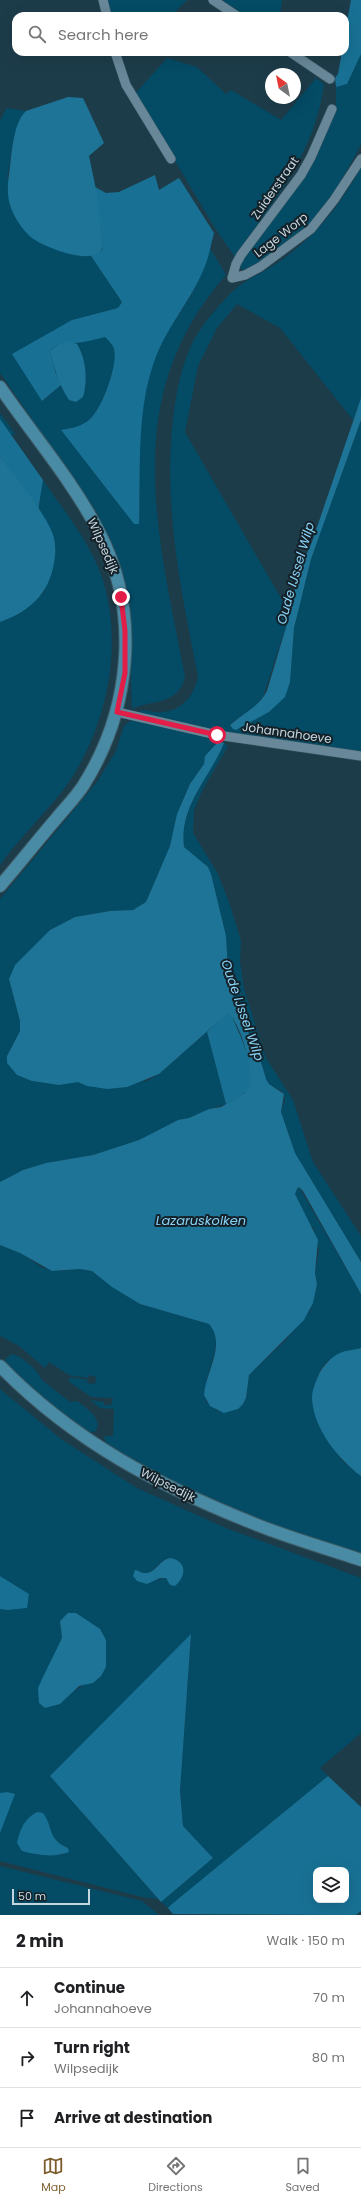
<!DOCTYPE html>
<meta charset="utf-8">
<style>
body{margin:0;font-family:Poppins,sans-serif;background:#f6f6f6;color:#202124}
.controls{position:absolute;right:12px;bottom:12px;display:grid;overflow:hidden;border-radius:8px;box-shadow:0 4px 16px #0002}
.controls button{width:36px;height:36px;display:grid;place-items:center;padding:0;border:0;border-bottom:1px solid #e0e0e0;background:#fff;color:#202124;font:20px sans-serif}
.compass{position:absolute;left:265px;top:68px;width:36px;height:36px;border-radius:50%;background:#fff;box-shadow:0 4px 16px #0002;rotate:327deg}
.scale{position:absolute;left:12px;bottom:10px;width:78px;box-sizing:border-box;padding-left:4px;border:2px solid #c5d6df;border-top:0;font-size:11px;line-height:14px;white-space:nowrap;color:#c5d6df;-webkit-text-stroke:3px #142128;paint-order:stroke}
.stop{position:absolute;width:12px;height:12px;margin:-9px;border:3px solid #e11d48;border-radius:50%;background:#fff}
.stop.end{background:#e11d48;border-color:#fff;box-shadow:0 1px 4px #0008}
.list{margin:0;padding:0;list-style:none}
h2{display:flex;justify-content:space-between;align-items:center;height:52px;margin:0;padding:0 16px;font-size:17px}
h2 small{font-size:13px;font-weight:400;color:#757577}
.list li{display:grid;grid-template-columns:26px 1fr auto;gap:12px;align-items:center;box-sizing:border-box;height:60px;padding:0 16px;border-top:1px solid #e0e0e0}
.list b{display:block;font-size:15px;white-space:nowrap}
.list p{margin:0;font-size:13px;white-space:nowrap;color:#757577}
.list em{font-size:13px;font-style:normal;color:#757577}
.icon{flex:none;width:22px;height:22px;fill:none;stroke:currentColor;stroke-width:2;stroke-linecap:round;stroke-linejoin:round}
.map{position:relative;flex:none;width:361px;height:1915px;overflow:hidden}
.search{position:absolute;background:#fff;box-shadow:0 4px 16px #0002;left:12px;right:12px;top:12px;height:44px;display:flex;align-items:center;gap:10px;box-sizing:border-box;padding:0 14px;border-radius:12px;color:#757577;font-size:15px}
.sheet{height:232px;background:#fff}
nav{display:flex;justify-content:space-around;align-items:center;box-sizing:border-box;height:56px;border-top:1px solid #e0e0e0;background:#fff;font-size:11px;color:#757577}
nav a{display:grid;justify-items:center;gap:2px}
nav .on{color:#7c5e2e}
.map>svg:first-child{display:block}
.green{fill:#044b65;fill-rule:evenodd}
.forest{fill:#187194;fill-rule:evenodd}
.water{fill:#1d7497}
.lines{fill:none;stroke-linecap:round;stroke-linejoin:round}
.street-casing{stroke:#3d5964;stroke-width:10}
.secondary-casing{stroke:#3d5964;stroke-width:14}
.street{stroke:#688899;stroke-width:9}
.secondary{stroke:#498aa4;stroke-width:12}
.route{stroke:#e11d48;stroke-width:5}
.labels{text-anchor:middle;stroke-width:4;stroke-linejoin:round;paint-order:stroke}
.street-label{font-size:12px;fill:#c5d6df;stroke:#142128}
.water-label{font-size:13px;font-style:italic;fill:#88d2f6;stroke:#142128}
</style>
<div class="map">
<svg width="361" height="1915" viewBox="0 0 361 1915">
<rect width="100%" height="100%" fill="#1d3c4a"/>
<path class="green" d="M107,0H187L171,16H110Z
M222,0H282L280,16H246Z
M361,54V145L332,197L303,233L250,269L243,270L239,266L240,259L320,146L336,104V87L347,84Z
M167,58L197,67L226,94L231,90L281,120L316,78L324,84C315,153 274,201 235,257L215,228L135,94Z
M7,108L26,111C12,124 12,159 7,177L88,256H91L122,302L118,308L72,320L43,401L61,385L63,391L86,387L81,350L74,343L105,336C108,340 113,345 114,349C119,365 102,408 90,419C81,427 72,428 61,430L134,524H139C141,463 134,392 164,336C167,330 173,325 176,319C191,297 204,274 210,248L226,275C118,397 158,534 185,677C178,706 153,699 132,709L130,654L114,548L97,513L0,373V120Z
M361,167V398L353,420L280,328L237,304L217,328L198,366L185,432L290,614L263,697L254,707L230,724L236,730L269,712L290,682L294,628L311,559L361,420V753L219,733L137,713C143,708 148,711 155,712C179,714 194,698 198,676C181,591 163,506 173,419C176,392 182,362 195,338C205,321 219,305 233,291C246,279 264,272 279,262C316,236 339,207 361,167Z
M0,413L16,435L0,434Z
M43,480C62,508 85,536 98,567C127,637 108,729 64,789C44,815 19,838 0,865V622L21,613L44,592L52,533L38,511Z
M137,719L218,739L212,751L207,754L204,764L190,784L182,801L170,846L146,902L133,910L110,911L75,917L50,930L15,965L9,979L20,1021V1031L7,1056L32,1081L59,1085L74,1082L147,1081L159,1074L207,1032L226,1104L209,1109L189,1118L178,1120L139,1140L93,1155L46,1163L23,1170L0,1182V899L97,782L116,751L124,726L130,721Z
M224,743L228,746L203,789L194,810L193,833L218,874L230,905L241,941L240,961L244,989L266,1058L293,1100L313,1162L361,1236V1262L295,1153L281,1112L285,1099L283,1092L269,1084L266,1079L262,1065L229,986L226,936L211,874L184,847C179,806 210,778 224,743Z
M299,1187L361,1294V1348C351,1351 338,1354 329,1360C301,1382 322,1435 340,1458C346,1465 354,1470 361,1476V1554C328,1543 295,1533 263,1521C209,1501 157,1475 107,1447L104,1436H113L114,1409L100,1408L90,1400L104,1402V1405H111L113,1398L91,1397L68,1381L71,1377L88,1380L87,1383L95,1384L96,1377L89,1375L88,1378L69,1375L49,1362L45,1368L19,1346L0,1336V1245L20,1253L43,1268L61,1271L80,1269L92,1271L106,1282L140,1304L209,1324C225,1343 208,1365 206,1385C205,1390 206,1396 206,1401L217,1411L243,1404L246,1399L249,1375L285,1341L310,1311L317,1284L315,1273L319,1250L314,1229L308,1222L295,1194L297,1189Z
M12,1354C22,1356 39,1371 42,1380L70,1402L77,1401C86,1408 103,1418 96,1431L88,1433L43,1401L4,1363L6,1358Z
M0,1389L61,1439L137,1488L226,1528L361,1578V1733L320,1768L328,1776L168,1908L161,1902L213,1858L183,1826L180,1791L191,1635L50,1776L158,1899L142,1897L0,1861V1609L7,1610L29,1594L0,1576ZM168,1558L175,1559L183,1569L170,1585L166,1578L155,1580L135,1570C139,1570 140,1573 144,1573C154,1574 159,1561 168,1558ZM60,1626L106,1640V1667L93,1683L85,1684L76,1690L61,1643L62,1638ZM50,1826C52,1838 57,1843 68,1848L62,1855L33,1854Z
M0,1866L142,1901L159,1915H0Z"/>
<path class="forest" d="M351,0H361V54L347,84L336,87L335,78L338,74L342,52H345V33Z
M155,175L159,190L179,178L214,233C211,244 209,256 205,266C192,300 166,327 154,362C136,413 141,471 139,524H134L61,430C72,428 81,427 90,419C102,408 118,366 114,349C113,345 108,340 105,337C96,339 86,342 76,343C62,344 63,340 50,351L55,371L61,385L42,401L12,354L72,320L118,308L122,302L91,256L102,250L103,246L95,187L106,193L119,192Z
M0,419L43,480L38,511L0,456Z
M227,1013H230C237,1028 259,1072 249,1088C245,1095 233,1100 226,1104L207,1032Z
M0,1576L29,1594L27,1608L7,1610L0,1609Z
M191,1634L180,1791L183,1826L213,1858L161,1902L50,1776Z
M328,1776L361,1807V1911L356,1915L173,1914L168,1908L172,1904ZM316,1870H346V1900H316Z
M7,1792L15,1794L0,1833V1793Z
M37,1812L43,1813C54,1828 47,1839 68,1848L69,1852C55,1858 36,1855 22,1851L17,1843C20,1829 24,1819 37,1812Z"/>
<path class="water" d="M68,97L83,98L104,143L89,156L97,194L103,246C97,269 44,247 32,238C23,231 13,216 10,205C5,187 10,174 11,157C13,143 15,121 26,111Z
M68,341L77,344C86,358 88,381 83,397L76,402L69,400C59,385 54,368 50,351L59,344Z
M361,398V420L311,559L294,628L290,682L285,697L269,712L236,730L233,729L230,725C243,713 259,707 267,691L290,614L299,571L312,542Z
M0,456C15,477 43,510 52,532C56,542 56,552 54,563C49,594 29,612 0,622Z
M221,742L224,743C210,778 179,805 184,847L208,867L211,874L226,936L229,986L262,1065L266,1079L269,1084L284,1094L281,1112L295,1153L361,1262V1294L303,1191L299,1187L297,1189L295,1194L318,1240L315,1273L317,1284L313,1303L304,1320L249,1375L246,1398L243,1404L238,1409L224,1413L210,1406L204,1395C205,1373 227,1345 209,1324L140,1304L112,1287L92,1271L80,1269L52,1271L20,1253L0,1245V1182L23,1170L46,1163L93,1155L139,1140L178,1120L189,1118L209,1109L221,1107L245,1093L250,1085C253,1068 241,1024 228,1013L159,1074L127,1087L107,1089L87,1086L78,1082L59,1085L32,1081L17,1075L7,1063V1056L20,1031V1021L9,979L15,965L50,930L75,917L110,911L133,910L146,902L170,846L177,814L190,784L204,764L205,756L217,743Z
M361,1348V1476C338,1459 313,1428 312,1398C312,1389 316,1382 319,1374C323,1366 332,1356 340,1353C346,1350 354,1350 361,1348Z
M170,1558C188,1561 186,1577 175,1586L170,1585L166,1578H160L147,1584L137,1581L133,1576L135,1570C139,1570 140,1573 144,1573C156,1574 159,1560 170,1558Z
M68,1613H76L100,1629L106,1640V1667L101,1676L93,1683L79,1686L60,1704L45,1708L39,1703L38,1688L42,1679L62,1638L60,1621Z"/>
<g class="lines">
<g class="street-casing">
<path id="street" d="M103,0L107,16
M213,0L237,16
M115,52L126,85L171,159
M290,52L330,79
M332,109L311,157L301,175L241,255L236,264L232,278L245,275L260,267L311,229L334,200L361,159
M117,712L217,735L361,756"/>
</g>
<g class="secondary-casing">
<path id="secondary" d="M0,387C33,435 72,480 99,532C141,613 131,710 83,786C75,798 65,808 56,819C37,841 19,864 0,886
M0,1366C73,1441 159,1486 255,1524C289,1538 326,1548 361,1560"/>
</g>
<use href="#street" class="street"/>
<use href="#secondary" class="secondary"/>
</g>
<g class="lines">
<path class="route" d="M121,597L125,631V673L117,712L217,735"/>
</g>
<g class="labels">
<g class="street-label">
<text transform="translate(275 188) rotate(-55)" y="4">Zuiderstraat</text>
<text transform="translate(281 235) rotate(-38)" y="4">Lage Worp</text>
<text transform="translate(103 546) rotate(66)" y="4">Wilpsedijk</text>
<text transform="translate(287 733) rotate(8)" y="4">Johannahoeve</text>
<text transform="translate(168 1485) rotate(27)" y="4">Wilpsedijk</text>
</g>
<g class="water-label">
<text transform="translate(295 573) rotate(-74)" y="5">Oude IJssel Wilp</text>
<text transform="translate(243 1010) rotate(71)" y="5">Oude IJssel Wilp</text>
<text x="201" y="1225">Lazaruskolken</text>
</g>
</g>
</svg>
<div class="controls">
<button><svg class="icon" aria-label="layers" viewBox="0 0 24 24"><path d="M12 4l9 5-9 5-9-5zM3 14l9 5 9-5"/></svg></button>
</div>
<svg class="compass" viewBox="-18 -18 36 36"><path d="M0-13l5 13h-10z" fill="#e53935"/><path d="M0 13l5-13h-10z" fill="#757577"/></svg>
<div class="scale">50 m</div>
<div class="stop" style="left:217px;top:735px"></div>
<div class="stop end" style="left:121px;top:597px"></div>
<div class="search"><svg class="icon" aria-label="search" viewBox="0 0 24 24"><circle cx="10" cy="10" r="6"/><path d="M15 15l6 6"/></svg>Search here</div>
</div>
<section class="sheet">
<h2>2 min<small>Walk · 150 m</small></h2>
<ul class="list">
<li><svg class="icon" aria-label="ahead" viewBox="0 0 24 24"><path d="M12 20V5M6 11l6-6 6 6"/></svg><div><b>Continue</b><p>Johannahoeve</p></div><em>70 m</em></li>
<li><svg class="icon" aria-label="right" viewBox="0 0 24 24"><path d="M7 20v-9h11M14 6l5 5-5 5"/></svg><div><b>Turn right</b><p>Wilpsedijk</p></div><em>80 m</em></li>
<li><svg class="icon" aria-label="arrive" viewBox="0 0 24 24"><path d="M6 21V4h12l-3 4 3 4H6"/></svg><div><b>Arrive at destination</b></div></li>
</ul>
</section>
<nav>
<a class="on"><svg class="icon" aria-label="map" viewBox="0 0 24 24"><path d="M3 6l6-2 6 2 6-2v14l-6 2-6-2-6 2zM9 4v14M15 6v14"/></svg>Map</a>
<a><svg class="icon" aria-label="directions" viewBox="0 0 24 24"><path d="M12 3l9 9-9 9-9-9zM9 14v-3h6M13 9l2 2-2 2"/></svg>Directions</a>
<a><svg class="icon" aria-label="saved" viewBox="0 0 24 24"><path d="M7 4h10v16l-5-4-5 4z"/></svg>Saved</a>
</nav>
